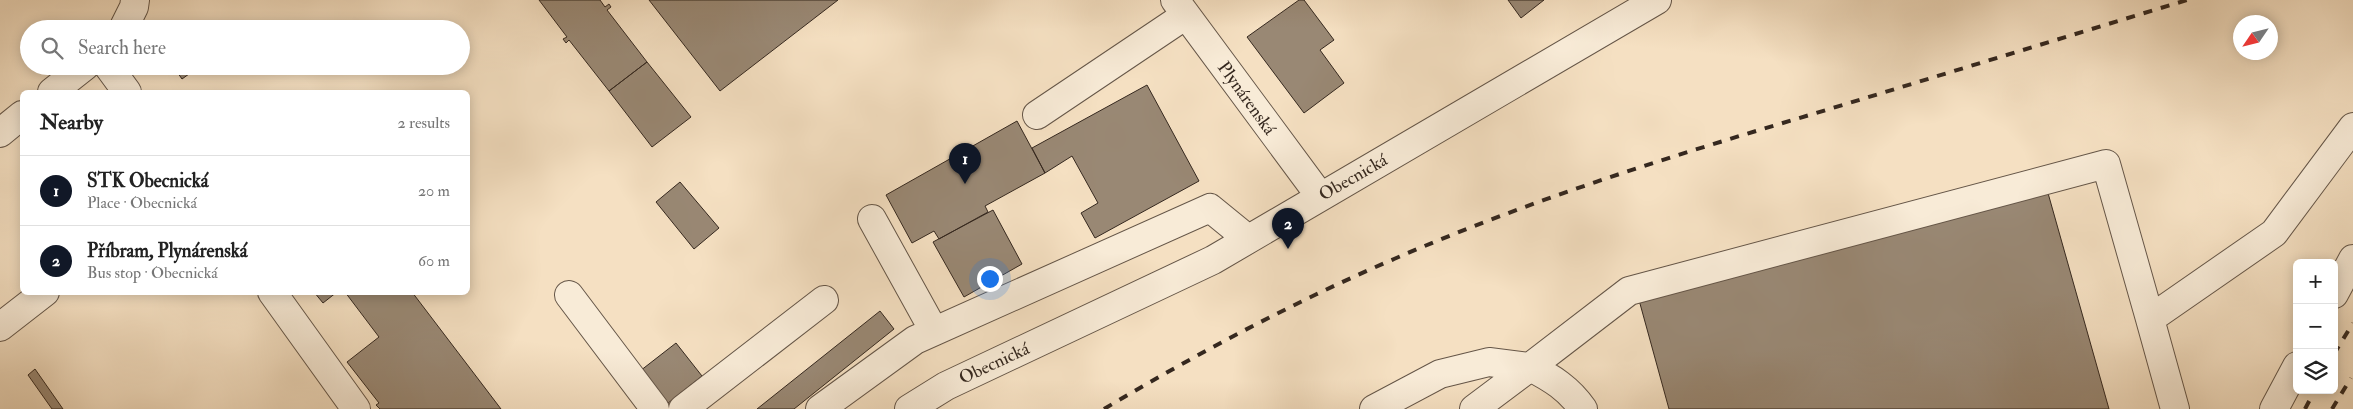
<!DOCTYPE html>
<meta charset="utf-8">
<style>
body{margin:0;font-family:"IM FELL Double Pica",serif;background:#f6f6f6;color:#222}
.controls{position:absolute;right:15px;bottom:15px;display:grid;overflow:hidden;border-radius:8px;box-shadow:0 2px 12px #0003}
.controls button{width:45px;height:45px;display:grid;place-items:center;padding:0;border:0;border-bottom:1px solid #e0e0e0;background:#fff;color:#222;font:25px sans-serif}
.compass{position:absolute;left:2233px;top:15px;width:45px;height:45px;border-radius:50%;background:#fff;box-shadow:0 2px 12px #0003;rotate:235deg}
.you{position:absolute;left:989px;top:278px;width:18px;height:18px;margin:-12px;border:4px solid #fff;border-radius:50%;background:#1a73e8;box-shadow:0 0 0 8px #1a73e833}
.badge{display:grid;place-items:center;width:32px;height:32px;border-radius:50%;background:#111827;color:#fff;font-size:16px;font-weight:700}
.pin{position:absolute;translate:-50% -41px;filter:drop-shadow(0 1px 2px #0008)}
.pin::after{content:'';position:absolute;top:26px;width:18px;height:15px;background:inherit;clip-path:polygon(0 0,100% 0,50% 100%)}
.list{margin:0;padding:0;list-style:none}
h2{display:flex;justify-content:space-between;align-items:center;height:65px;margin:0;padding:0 20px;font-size:21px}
h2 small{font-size:16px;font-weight:400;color:#767676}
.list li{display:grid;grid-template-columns:32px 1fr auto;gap:15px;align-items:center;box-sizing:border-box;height:70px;padding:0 20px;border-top:1px solid #e0e0e0}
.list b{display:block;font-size:19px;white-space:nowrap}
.list p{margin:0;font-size:16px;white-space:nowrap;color:#767676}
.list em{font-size:16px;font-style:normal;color:#767676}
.icon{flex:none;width:28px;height:28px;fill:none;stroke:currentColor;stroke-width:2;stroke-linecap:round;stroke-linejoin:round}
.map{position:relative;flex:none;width:2353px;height:409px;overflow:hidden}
.search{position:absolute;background:#fff;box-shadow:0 2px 12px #0003;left:20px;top:20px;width:450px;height:55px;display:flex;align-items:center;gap:12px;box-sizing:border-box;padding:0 18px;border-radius:28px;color:#767676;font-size:19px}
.panel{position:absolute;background:#fff;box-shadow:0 2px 12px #0003;left:20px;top:90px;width:450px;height:205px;border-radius:8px}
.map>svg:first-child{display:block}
.building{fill:#998874;stroke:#35281f}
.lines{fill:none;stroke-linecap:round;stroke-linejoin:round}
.minor-casing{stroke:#655648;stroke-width:30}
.minor{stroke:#f8ebd7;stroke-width:28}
.rail{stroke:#35281f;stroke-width:4;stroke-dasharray:9 9;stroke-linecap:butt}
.labels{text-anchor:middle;stroke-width:5;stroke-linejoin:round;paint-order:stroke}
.street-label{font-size:18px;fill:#35281f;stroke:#f8ebd7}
</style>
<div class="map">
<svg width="2353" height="409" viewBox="0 0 2353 409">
<rect width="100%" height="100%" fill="#f5e0c2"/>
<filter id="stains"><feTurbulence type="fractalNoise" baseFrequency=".004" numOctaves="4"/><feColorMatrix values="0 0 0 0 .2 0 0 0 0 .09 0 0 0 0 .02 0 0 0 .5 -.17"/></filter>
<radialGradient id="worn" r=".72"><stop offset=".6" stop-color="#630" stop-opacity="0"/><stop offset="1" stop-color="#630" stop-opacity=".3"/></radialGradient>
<path class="building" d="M539,0H600L605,7L609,4L611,7L607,10L647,62L609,91L569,40L566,43L563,39L567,37Z
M649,0H838L720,91Z
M1299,0H1304L1334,40L1320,50L1344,83L1304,113L1247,37Z
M1508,0H1544L1521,18Z
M647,62L691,117L652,147L609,91Z
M173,66H200L182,79Z
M1147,85L1199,181L1095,238L1081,213L1098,203L1072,156L1045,173L1032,148Z
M1017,121L1045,173L985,206L988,212L939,239L934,231L912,243L886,195Z
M680,182L719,228L694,249L656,202Z
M2046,186L2109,409H1669L1639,300Z
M993,210L1022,264L964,297L933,242Z
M314,292H337L323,303Z
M345,292H412L501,409H380L376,405L379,403L347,362L379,337Z
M880,311L894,329L794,409H757Z
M676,343L702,376L667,404L640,371Z
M35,369L63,409H52L28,375Z"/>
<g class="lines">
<g class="minor-casing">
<path id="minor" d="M1175,0L1320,196
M123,29L134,7L135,0
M108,66L127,92
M52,92L85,66
M1037,115L1186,15
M0,133L22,115
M872,219L934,331
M272,292L356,409
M2334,294L2353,259
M569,295L655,409
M0,327L45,292
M683,409L824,300
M820,409L915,340L1210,208L1248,239
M909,409L946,386L1213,260L1657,0
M1374,409L1440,374L1489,362L1530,367L1629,291L2106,164L2150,319
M1474,409L1530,367C1552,378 1569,389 1583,409
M2175,409L2150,319L2274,233L2353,127
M2274,409L2297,366"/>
</g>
<use href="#minor" class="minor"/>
<path class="rail" d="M2334,354L2353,323
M1104,409C1198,353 1294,302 1394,259C1530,200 1671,156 1813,114C1938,76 2062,38 2187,0
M2305,409L2315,390
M2332,409L2351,378"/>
</g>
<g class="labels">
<g class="street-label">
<text transform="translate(1247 98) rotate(54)" y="6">Plynárenská</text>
<text transform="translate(1353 177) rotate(-30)" y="6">Obecnická</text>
<text transform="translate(994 363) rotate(-25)" y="6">Obecnická</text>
</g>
</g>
<rect width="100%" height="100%" filter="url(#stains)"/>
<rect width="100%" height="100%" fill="url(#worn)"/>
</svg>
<div class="controls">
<button>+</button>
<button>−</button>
<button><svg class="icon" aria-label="layers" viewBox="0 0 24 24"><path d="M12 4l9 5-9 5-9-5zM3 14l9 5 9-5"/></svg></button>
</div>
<svg class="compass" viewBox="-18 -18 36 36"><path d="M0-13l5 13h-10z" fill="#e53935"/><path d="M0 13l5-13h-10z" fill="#767676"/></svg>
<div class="you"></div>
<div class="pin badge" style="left:965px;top:184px">1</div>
<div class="pin badge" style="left:1288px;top:249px">2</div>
<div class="search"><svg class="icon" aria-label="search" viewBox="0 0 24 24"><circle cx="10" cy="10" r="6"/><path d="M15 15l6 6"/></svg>Search here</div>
<section class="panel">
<h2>Nearby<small>2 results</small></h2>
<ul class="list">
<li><span class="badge">1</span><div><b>STK Obecnická</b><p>Place · Obecnická</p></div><em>20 m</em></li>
<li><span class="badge">2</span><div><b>Příbram, Plynárenská</b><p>Bus stop · Obecnická</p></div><em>60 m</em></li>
</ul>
</section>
</div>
